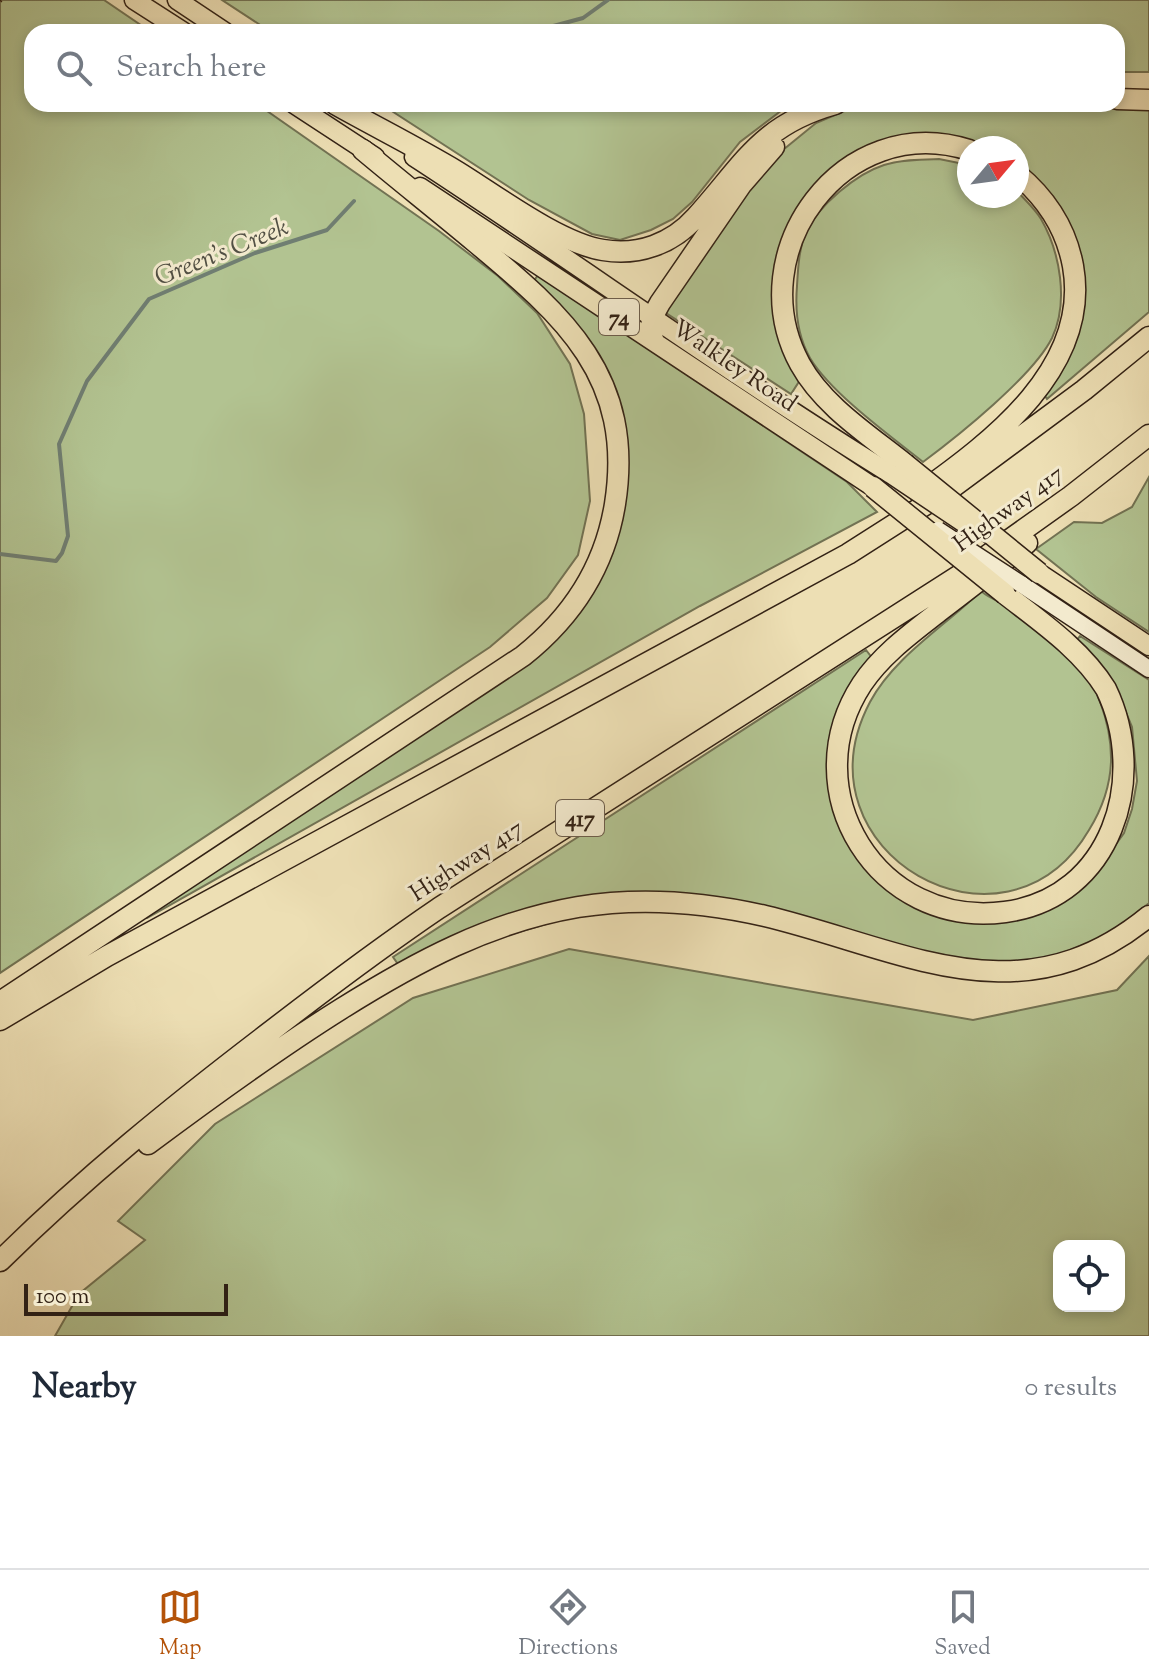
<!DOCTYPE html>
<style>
body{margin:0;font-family:"Sorts Mill Goudy",serif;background:#f2f2f3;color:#1f2937}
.controls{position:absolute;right:24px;bottom:24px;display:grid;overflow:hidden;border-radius:16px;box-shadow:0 4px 12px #0003}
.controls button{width:72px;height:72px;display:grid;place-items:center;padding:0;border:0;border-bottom:2px solid #e0e1e3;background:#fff;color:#1f2937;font:40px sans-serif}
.compass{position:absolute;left:957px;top:136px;width:72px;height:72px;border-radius:50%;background:#fff;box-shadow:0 4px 12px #0003;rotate:61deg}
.scale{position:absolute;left:24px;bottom:20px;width:204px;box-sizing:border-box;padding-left:8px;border:4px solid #332215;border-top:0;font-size:22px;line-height:28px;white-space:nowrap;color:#332215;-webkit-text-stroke:6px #f3eace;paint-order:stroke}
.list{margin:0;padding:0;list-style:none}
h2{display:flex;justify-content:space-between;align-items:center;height:104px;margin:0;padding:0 32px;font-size:34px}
h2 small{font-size:26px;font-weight:400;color:#747a83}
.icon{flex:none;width:44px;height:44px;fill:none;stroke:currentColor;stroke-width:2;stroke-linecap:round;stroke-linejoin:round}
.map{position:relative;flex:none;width:1149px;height:1336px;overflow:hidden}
.search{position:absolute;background:#fff;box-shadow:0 4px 12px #0003;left:24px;right:24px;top:24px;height:88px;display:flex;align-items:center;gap:20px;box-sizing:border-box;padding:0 28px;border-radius:24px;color:#747a83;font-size:30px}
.sheet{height:232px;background:#fff}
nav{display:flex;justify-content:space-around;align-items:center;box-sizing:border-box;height:112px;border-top:2px solid #e0e1e3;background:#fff;font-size:22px;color:#747a83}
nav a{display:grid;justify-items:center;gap:4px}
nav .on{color:#b45309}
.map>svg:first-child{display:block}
.green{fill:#b2c391;stroke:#727253;stroke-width:2;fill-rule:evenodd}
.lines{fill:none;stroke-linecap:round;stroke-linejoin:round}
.stream{stroke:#707e72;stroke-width:4}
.secondary-casing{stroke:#332215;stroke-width:19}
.primary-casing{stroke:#332215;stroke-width:21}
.motorway-casing{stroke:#332215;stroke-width:23}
.secondary{stroke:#f3eace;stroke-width:16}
.primary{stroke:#eddfb4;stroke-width:18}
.motorway{stroke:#eddfb4;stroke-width:20}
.rail{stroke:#332215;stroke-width:4;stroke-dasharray:14 14;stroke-linecap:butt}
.secondary-bridge-casing{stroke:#332215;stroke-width:19;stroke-linecap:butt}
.primary-bridge-casing{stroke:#332215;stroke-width:21;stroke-linecap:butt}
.motorway-bridge-casing{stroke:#332215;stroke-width:23;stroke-linecap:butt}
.secondary-bridge{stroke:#f3eace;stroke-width:16}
.primary-bridge{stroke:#eddfb4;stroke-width:18}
.motorway-bridge{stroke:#eddfb4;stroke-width:20}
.labels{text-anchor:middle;stroke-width:6;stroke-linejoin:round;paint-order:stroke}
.shield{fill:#f3eace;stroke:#6d5e4c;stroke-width:2}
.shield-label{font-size:22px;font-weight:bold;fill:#332215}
.street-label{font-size:24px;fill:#332215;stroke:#f3eace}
.water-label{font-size:26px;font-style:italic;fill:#525044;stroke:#f3eace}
</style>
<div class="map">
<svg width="1149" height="1336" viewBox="0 0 1149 1336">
<rect width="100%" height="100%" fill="#eddfb4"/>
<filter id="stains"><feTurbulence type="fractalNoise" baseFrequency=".0025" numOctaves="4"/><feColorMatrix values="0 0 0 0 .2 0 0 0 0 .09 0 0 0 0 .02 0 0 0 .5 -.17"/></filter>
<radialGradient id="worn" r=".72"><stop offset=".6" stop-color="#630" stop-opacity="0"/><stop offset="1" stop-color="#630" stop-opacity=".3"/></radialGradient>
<path class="green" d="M0,0H104L151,32H32V104H257L439,231L498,276L537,313L570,364L584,414L590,501L578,555L547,598L490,647L0,973Z
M222,0H1149V72H1117V32H271Z
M1149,103V312L1047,399L1043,393L1081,266L1017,165V148H987L951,138L850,160L777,266L800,380L791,394L666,313L671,299L767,163L816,123L861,104Z
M381,104H790L740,142L692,202L673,219L651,230L620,240L592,234L529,200Z
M939,159L969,165V196H1017V191C1025,200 1035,209 1041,219C1060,252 1069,302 1052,338C1033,376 958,436 923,462C890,436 830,392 810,358C798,337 795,310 797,286C798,268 799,248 806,232C819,205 856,174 884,165C902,159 921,160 939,159Z
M538,275L847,482L877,512L700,606L147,918L143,914L454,709L601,578L623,427L533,282Z
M1149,477V632L1096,597L1036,549L1074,522L1102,523L1132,507Z
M981,591C988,597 993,599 1000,602C1016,611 1055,639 1069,652C1096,678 1112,725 1111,762C1110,787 1102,809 1089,830C1005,973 791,852 870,702C894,657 945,626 981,591Z
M1080,636L1149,680V903L1124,924L1097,940L1039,962H956L648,894L400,967L393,957L866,650L873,659L844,699L832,730L828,753L829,786L838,820L869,870L983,921L1101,865L1124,833L1132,809L1137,781L1132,727L1118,693L1075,642Z
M569,949L973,1020L1117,990L1149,956V1336H55L79,1294L145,1240L118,1221L215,1124L413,998ZM1059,1246H1119V1306H1059Z"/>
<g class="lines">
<path class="stream" d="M531,32L583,18L608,0
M0,554L56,561L62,553L68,536L59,444L87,381L149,299L255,253L327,230L354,201"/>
<g class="secondary-casing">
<path id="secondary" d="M1021,584L1149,669"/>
</g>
<g class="primary-casing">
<path id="primary" d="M134,0L184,32
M177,0L225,32
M294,104L375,157
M414,157C574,261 729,374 891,474
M420,187L873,487
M1039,573L1149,646"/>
</g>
<g class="motorway-casing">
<path id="motorway" d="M1117,99L1149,100
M335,104C376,127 418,148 458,172C497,196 559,243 603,250C638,256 672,244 696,217C744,164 760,125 835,104
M653,339C649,324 652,317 660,303L741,185L774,147
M905,464C869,435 823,406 800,364C739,252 844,110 969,150
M920,493C993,441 1091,367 1073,266C1066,228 1046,198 1017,174
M1005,594C1041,622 1082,650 1106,689C1149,778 1112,898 1005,912C878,929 792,791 862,684C882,654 913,632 941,610C970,588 998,566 1027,543
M0,1002L523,656C572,617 605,566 615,504C635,377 564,316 475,242C438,211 400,181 363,150
M0,1020L107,956L848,554L953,487L1084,390L1149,337
M148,1144C211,1097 274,1051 341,1009C416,962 490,922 578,907C640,897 704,902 765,916C903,949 1020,1022 1149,916
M0,1261C83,1179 173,1106 266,1035C323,991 380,948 439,908L960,575L1071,496L1149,435"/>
</g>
<use href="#secondary" class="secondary"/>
<use href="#primary" class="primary"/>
<use href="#motorway" class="motorway"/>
<path class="rail" d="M0,1L1,0"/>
<g class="secondary-bridge-casing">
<path id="secondary-bridge" d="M938,530L1021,584"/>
</g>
<g class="primary-bridge-casing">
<path id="primary-bridge" d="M891,474L970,527"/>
</g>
<g class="motorway-bridge-casing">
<path id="motorway-bridge" d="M905,464L1039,573
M873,487L1005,594"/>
</g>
<use href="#secondary-bridge" class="secondary-bridge"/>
<use href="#primary-bridge" class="primary-bridge"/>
<use href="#motorway-bridge" class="motorway-bridge"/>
</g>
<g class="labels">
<g class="shield">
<rect x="599" y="299" width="40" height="36" rx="6"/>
<rect x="556" y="800" width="48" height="36" rx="6"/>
</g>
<g class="shield-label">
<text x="619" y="325">74</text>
<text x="580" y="826">417</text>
</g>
<g class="street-label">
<text transform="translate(735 365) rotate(34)" y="8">Walkley Road</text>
<text transform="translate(1008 508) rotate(-36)" y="8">Highway 417</text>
<text transform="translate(466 860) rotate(-33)" y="8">Highway 417</text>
</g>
<g class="water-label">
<text transform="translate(221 251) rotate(-22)" y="9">Green's Creek</text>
</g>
</g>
<rect width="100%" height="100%" filter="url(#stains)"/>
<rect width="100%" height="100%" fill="url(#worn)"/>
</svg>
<div class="controls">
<button><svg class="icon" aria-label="locate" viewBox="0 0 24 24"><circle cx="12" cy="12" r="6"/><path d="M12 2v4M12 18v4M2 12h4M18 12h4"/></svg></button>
</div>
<svg class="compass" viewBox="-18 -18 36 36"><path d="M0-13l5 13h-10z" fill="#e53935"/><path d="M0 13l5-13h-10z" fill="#747a83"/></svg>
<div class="scale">100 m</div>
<div class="search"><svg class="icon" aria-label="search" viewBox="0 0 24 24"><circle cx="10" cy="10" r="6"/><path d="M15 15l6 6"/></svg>Search here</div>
</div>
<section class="sheet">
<h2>Nearby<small>0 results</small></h2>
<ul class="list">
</ul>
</section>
<nav>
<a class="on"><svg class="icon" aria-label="map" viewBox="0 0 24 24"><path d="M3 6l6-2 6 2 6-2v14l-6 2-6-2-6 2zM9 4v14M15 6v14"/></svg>Map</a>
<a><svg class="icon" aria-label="directions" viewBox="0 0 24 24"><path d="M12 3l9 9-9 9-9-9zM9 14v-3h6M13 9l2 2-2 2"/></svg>Directions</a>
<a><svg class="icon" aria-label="saved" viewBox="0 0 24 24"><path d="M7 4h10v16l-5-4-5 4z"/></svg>Saved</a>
</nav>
